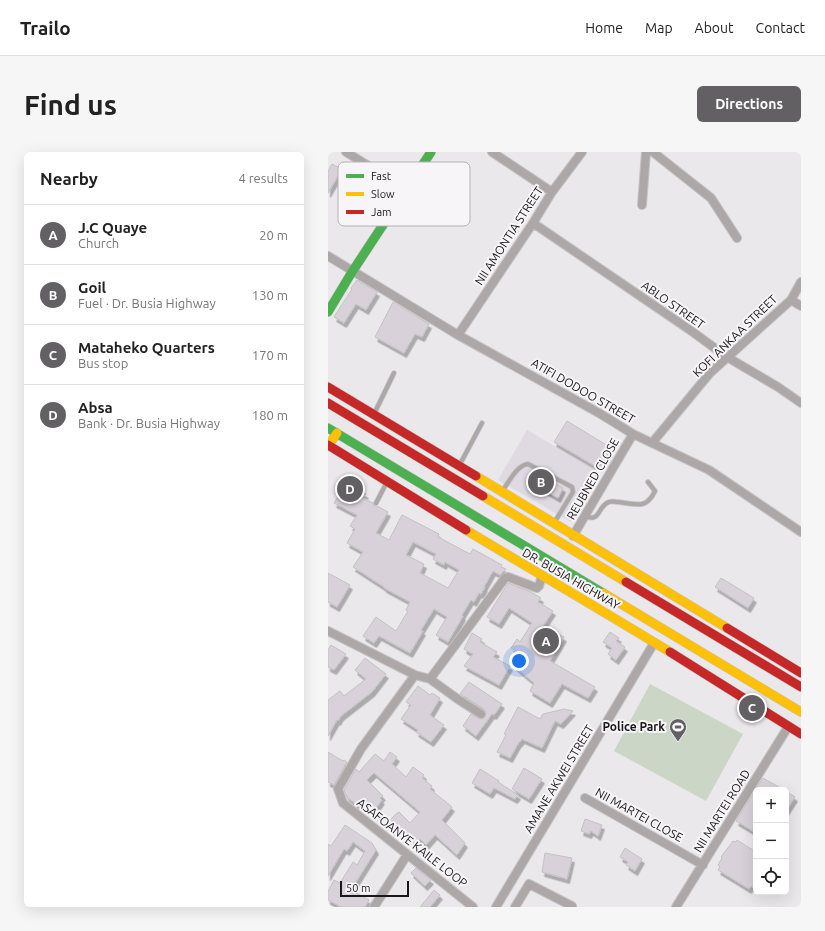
<!DOCTYPE html>
<meta charset="utf-8">
<style>
body{margin:0;font-family:Ubuntu,sans-serif;background:#f6f6f6;color:#222}
.controls{position:absolute;right:12px;bottom:12px;display:grid;overflow:hidden;border-radius:6px;box-shadow:0 4px 16px #0002}
.controls button{width:36px;height:36px;display:grid;place-items:center;padding:0;border:0;border-bottom:1px solid #e0e0e0;background:#fff;color:#222;font:20px sans-serif}
.scale{position:absolute;left:12px;bottom:10px;width:69px;box-sizing:border-box;padding-left:4px;border:2px solid #181719;border-top:0;font-size:11px;line-height:14px;white-space:nowrap;color:#181719;-webkit-text-stroke:3px #f8f5f9;paint-order:stroke}
.you{position:absolute;left:191px;top:509px;width:14px;height:14px;margin:-10px;border:3px solid #fff;border-radius:50%;background:#1a73e8;box-shadow:0 0 0 6px #1a73e833}
.badge{display:grid;place-items:center;width:26px;height:26px;border-radius:50%;background:#626062;color:#fff;font-size:13px;font-weight:700}
.pin{position:absolute;translate:-50% -50%;border:2px solid #fff;box-shadow:0 1px 4px #0006}
.list{margin:0;padding:0;list-style:none}
h2{display:flex;justify-content:space-between;align-items:center;height:52px;margin:0;padding:0 16px;font-size:17px}
h2 small{font-size:13px;font-weight:400;color:#767676}
.list li{display:grid;grid-template-columns:26px 1fr auto;gap:12px;align-items:center;box-sizing:border-box;height:60px;padding:0 16px;border-top:1px solid #e0e0e0}
.list b{display:block;font-size:15px;white-space:nowrap}
.list p{margin:0;font-size:13px;white-space:nowrap;color:#767676}
.list em{font-size:13px;font-style:normal;color:#767676}
.icon{flex:none;width:22px;height:22px;fill:none;stroke:currentColor;stroke-width:2;stroke-linecap:round;stroke-linejoin:round}
.map{position:relative;flex:none;width:473px;height:755px;overflow:hidden;border-radius:6px}
header{display:flex;align-items:center;gap:24px;box-sizing:border-box;height:56px;padding:0 20px;background:#fff;border-bottom:1px solid #e0e0e0}
header strong{font-size:19px}
nav{display:flex;gap:22px;margin-inline-start:auto;font-size:14px}
.intro{display:flex;align-items:center;justify-content:space-between;box-sizing:border-box;height:96px;padding:0 24px}
h1{margin:0;font-size:28px}
.button{padding:10px 18px;border-radius:6px;background:#626062;color:#fff;font-size:14px;font-weight:700}
main{display:flex;gap:24px;padding:0 24px}
aside{flex:1;background:#fff;border-radius:6px;box-shadow:0 4px 16px #0002}
.map>svg:first-child{display:block}
.built{fill:#dfd9e1}
.grass{fill:#ccd6c6}
.building{fill:#d8d1d9;stroke:#c3c1c3;fill-rule:evenodd;filter:url(#shadow)}
.lines{fill:none;stroke-linecap:round;stroke-linejoin:round}
.lane-casing{stroke:#c4c3c4;stroke-width:5.5}
.street-casing{stroke:#c4c3c4;stroke-width:10}
.fast-casing{stroke:#c4c3c4;stroke-width:10}
.slow-casing{stroke:#c4c3c4;stroke-width:10}
.jam-casing{stroke:#c4c3c4;stroke-width:10}
.lane{stroke:#ada7a8;stroke-width:4}
.street{stroke:#ada7a8;stroke-width:8}
.fast{stroke:#4caf50;stroke-width:9}
.slow{stroke:#ffc107;stroke-width:9}
.jam{stroke:#c62828;stroke-width:9}
.labels{text-anchor:middle;stroke-width:4;stroke-linejoin:round;paint-order:stroke}
.street-label{font-size:12px;fill:#181719;stroke:#f8f5f9}
.poi-label{font-size:12px;font-weight:bold;fill:#181719;stroke:#f8f5f9;text-anchor:end}
.key{fill:#f8f5f9;stroke:#b5b2b6;stroke-width:1}
.key-label{font-size:11px;fill:#181719}
</style>
<header>
<strong>Trailo</strong>
<nav><a>Home</a><a>Map</a><a>About</a><a>Contact</a></nav>
</header>
<div class="intro"><h1>Find us</h1><a class="button">Directions</a></div>
<main>
<aside>
<h2>Nearby<small>4 results</small></h2>
<ul class="list">
<li><span class="badge">A</span><div><b>J.C Quaye</b><p>Church</p></div><em>20 m</em></li>
<li><span class="badge">B</span><div><b>Goil</b><p>Fuel · Dr. Busia Highway</p></div><em>130 m</em></li>
<li><span class="badge">C</span><div><b>Mataheko Quarters</b><p>Bus stop</p></div><em>170 m</em></li>
<li><span class="badge">D</span><div><b>Absa</b><p>Bank · Dr. Busia Highway</p></div><em>180 m</em></li>
</ul>
</aside>
<div class="map">
<svg width="473" height="755" viewBox="0 0 473 755">
<defs>
<filter id="shadow"><feDropShadow dx="2.5" dy="4.5" stdDeviation="0" flood-color="#0004"/></filter>
</defs>
<rect width="100%" height="100%" fill="#eae8eb"/>
<path class="built" d="M199,278L271,320L243,370L170,328Z"/>
<path class="grass" d="M322,532L415,582L378,649L286,599Z"/>
<path class="building" d="M4,12L14,17L0,41V19Z
M29,128L49,140L38,158L28,152L16,171L6,165L24,137L23,136Z
M65,150L101,172L94,185L87,182L76,201L47,185Z
M239,269L280,294L277,298L281,300L276,310L271,307L267,314L226,290Z
M206,320L235,336L230,346L200,329Z
M18,331L38,342L35,346L45,351L46,354H49L60,360L48,381L61,388L74,363L111,382L110,385L142,402L145,397L174,413L173,415L178,417L172,423L165,419L156,435H157L153,442L151,441L146,450L143,448L134,463L135,464L120,490L108,483L119,465L106,457L93,478L95,479L82,501L51,484L46,491L35,484L48,465L68,479L80,459L78,458L82,450L56,436V435L25,415L35,400L19,391L27,377L22,374L29,363L6,351ZM85,390L108,402L105,407L116,413L117,410L131,418L120,436L92,421L96,412L78,403Z
M0,421L22,433L9,455L0,450Z
M393,426L426,446L420,456L387,435Z
M180,431L203,440L213,446L210,450L225,459L215,474L236,485L222,509L267,535L260,546L234,532L222,551L202,539L206,531L186,514L195,503L183,496L189,487L192,490L204,471L181,456L171,472L159,465Z
M282,480L291,486L288,489L297,495L288,508L280,502L284,496L275,490Z
M144,481L154,487L152,490L169,500L165,505L182,514L171,533L136,514L145,502L136,497Z
M3,493L18,502L6,518L0,515V498Z
M37,506L58,522L44,540L13,564L10,569L9,568L0,584V548L12,539L16,544L38,527L27,518Z
M141,530L174,552L166,563L164,562L148,584L135,574L143,562L153,567L157,565L158,562L156,557L132,542Z
M90,534L102,543L104,541L112,546L102,563L116,573L103,590L88,580L90,578L73,567L83,553L78,550Z
M190,555L212,567L215,562L236,557L245,559L233,572L227,569L214,596L194,587L192,590H191L182,606L169,600L178,583L176,582Z
M0,600L15,609L16,608L19,610L6,633L0,630Z
M62,600L69,605L64,612L78,625L85,615L96,623L94,626L104,634L102,637L124,655L114,668L137,691L129,703L107,683L98,693L92,687L88,691L73,676L67,681L58,672L68,662L71,660L82,671L92,660L46,621L39,628L55,644L52,646L54,648L44,661L33,650L29,653L19,645L16,638L28,617L31,620L47,602L56,609Z
M196,616L214,627L201,647L184,637Z
M152,617L171,629L170,630L190,643L187,647L166,636L162,642L144,631Z
M435,626L456,638H428V681L408,669Z
M458,639L467,645L458,659Z
M257,667L274,673L270,684L263,679L261,682L253,679Z
M17,673L44,691L48,698L23,738L41,748L37,755H13L0,748V739L6,728L12,731L25,710L29,713L37,699L25,690L19,699L16,697L0,724V692L3,694Z
M409,688L428,700V737L423,734L421,737L390,718L392,715L390,713L394,706L393,705L405,689L408,690Z
M297,696L314,707L307,719L298,713L300,710L292,705Z
M217,701L244,706L239,727L214,720Z
M88,716L103,728L97,734L83,721Z
M106,738L112,743L102,755H92Z"/>
<g class="lines">
<g class="lane-casing">
<path id="lane" d="M46,262L66,221
M131,314L154,271
M175,338C181,330 189,313 200,312L244,335L245,340L226,371
M48,351L59,330
M257,364C273,371 269,354 281,350C284,349 287,350 290,350C308,352 318,358 327,339L320,330"/>
</g>
<g class="street-casing">
<path id="street" d="M18,0L78,37
M164,0L224,40
M325,0L383,46L409,86
M314,53L318,0
M205,71L362,178L399,205L450,235L473,251
M0,104L130,183L271,261L305,282L381,318L473,380
M463,148L473,154
M130,183L205,71L224,40L254,0
M324,291L382,221L463,148L473,130
M245,384L305,282
M0,479L87,523L102,527L131,548L153,562
M87,523L33,597L10,637L15,651L145,755
M102,527L177,426L180,425L209,436L211,434L214,424
M257,646L375,713
M46,755L79,703
M168,755L326,491
M187,755L201,732L244,754
M348,755L460,575"/>
</g>
<g class="fast-casing">
<path id="fast" d="M0,160L24,120L103,0
M0,276L275,441"/>
</g>
<g class="slow-casing">
<path id="slow" d="M0,294L9,281
M148,324L399,476
M155,344L298,430
M138,378C206,419 275,459 342,500
M275,441L473,560"/>
</g>
<g class="jam-casing">
<path id="jam" d="M0,235L148,324
M0,251L155,344
M0,293L138,378
M298,430L473,535
M399,476L473,521
M342,500L473,582"/>
</g>
<use href="#lane" class="lane"/>
<use href="#street" class="street"/>
<use href="#fast" class="fast"/>
<use href="#slow" class="slow"/>
<use href="#jam" class="jam"/>
</g>
<defs>
<g id="stadium-pin" transform="scale(0.9)"><path d="M0 17L-7.5 6A9.5 9.5 0 1 1 7.5 6Z" fill="#626062" stroke="#f8f5f9"/><path d="M0-5a6.5 5 0 1 0 0 10a6.5 5 0 1 0 0-10ZM-3.5-1.8h7v3.6h-7Z" fill="#fff"/></g>
</defs>
<g fill-rule="evenodd">
<use href="#stadium-pin" x="350" y="575"/>
</g>
<g class="labels">
<g class="street-label">
<text transform="translate(181 84) rotate(-57)" y="4">NII AMONTIA STREET</text>
<text transform="translate(345 153) rotate(35)" y="4">ABLO STREET</text>
<text transform="translate(407 184) rotate(-44)" y="4">KOFI ANKAA STREET</text>
<text transform="translate(255 239) rotate(30)" y="4">ATIFI DODOO STREET</text>
<text transform="translate(265 327) rotate(-60)" y="4">REUBNED CLOSE</text>
<text transform="translate(243 427) rotate(30)" y="4">DR. BUSIA HIGHWAY</text>
<text transform="translate(231 627) rotate(-59)" y="4">AMANE AKWEI STREET</text>
<text transform="translate(394 659) rotate(-58)" y="4">NII MARTEI ROAD</text>
<text transform="translate(311 663) rotate(29)" y="4">NII MARTEI CLOSE</text>
<text transform="translate(84 691) rotate(38)" y="4">ASAFOANYE KAILE LOOP</text>
</g>
<g class="poi-label">
<text x="337" y="579">Police Park</text>
</g>
</g>
<rect x="10" y="10" width="132" height="64" rx="6" class="key"/>
<rect x="18" y="22" width="18" height="4" fill="#4caf50"/>
<rect x="18" y="40" width="18" height="4" fill="#ffc107"/>
<rect x="18" y="58" width="18" height="4" fill="#c62828"/>
<g class="key-label">
<text x="43" y="28">Fast</text>
<text x="43" y="46">Slow</text>
<text x="43" y="64">Jam</text>
</g>
</svg>
<div class="controls">
<button>+</button>
<button>−</button>
<button><svg class="icon" aria-label="locate" viewBox="0 0 24 24"><circle cx="12" cy="12" r="6"/><path d="M12 2v4M12 18v4M2 12h4M18 12h4"/></svg></button>
</div>
<div class="scale">50 m</div>
<div class="you"></div>
<div class="pin badge" style="left:218px;top:489px">A</div>
<div class="pin badge" style="left:213px;top:330px">B</div>
<div class="pin badge" style="left:424px;top:556px">C</div>
<div class="pin badge" style="left:22px;top:337px">D</div>
</div>
</main>
